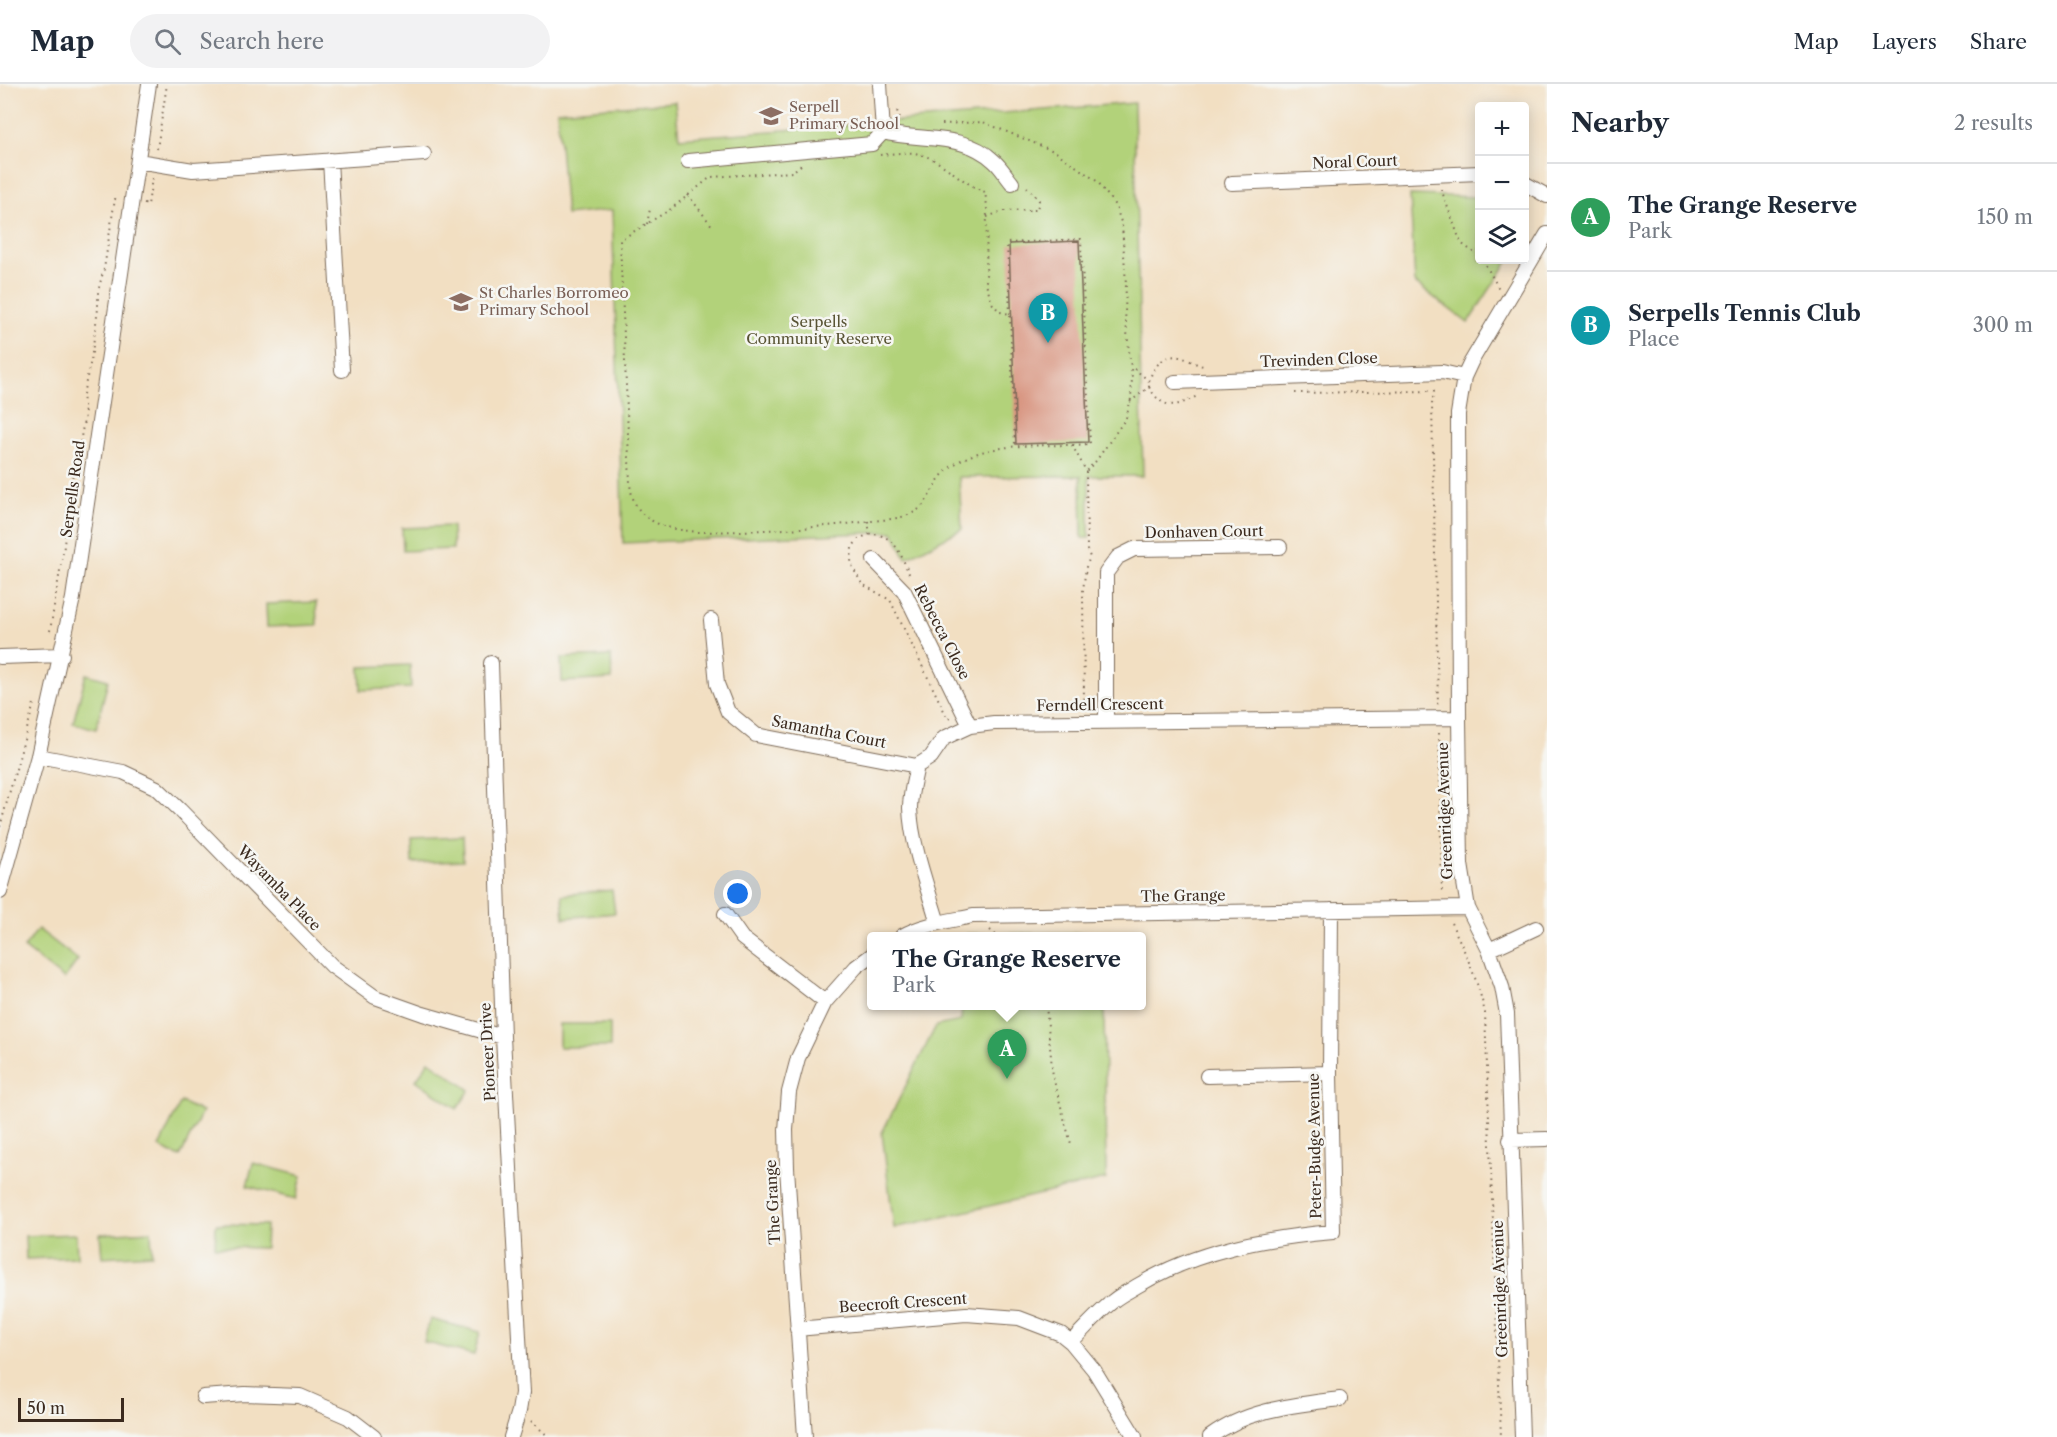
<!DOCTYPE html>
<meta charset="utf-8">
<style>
body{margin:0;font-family:"Libre Caslon Text",serif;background:#f2f2f3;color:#1f2937}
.controls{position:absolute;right:18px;top:18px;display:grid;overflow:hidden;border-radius:6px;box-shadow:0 3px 15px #0003}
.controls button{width:54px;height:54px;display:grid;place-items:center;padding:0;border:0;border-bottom:2px solid #e0e1e3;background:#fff;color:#1f2937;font:30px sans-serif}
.scale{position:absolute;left:18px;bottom:15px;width:106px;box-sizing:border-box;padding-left:6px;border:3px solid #3b2a1e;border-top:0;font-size:16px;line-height:21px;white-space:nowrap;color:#3b2a1e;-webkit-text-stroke:4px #f6f6f2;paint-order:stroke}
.you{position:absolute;left:738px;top:810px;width:21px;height:21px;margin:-15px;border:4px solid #fff;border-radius:50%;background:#1a73e8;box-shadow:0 0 0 9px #1a73e833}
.badge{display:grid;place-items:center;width:39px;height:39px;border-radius:50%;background:#b5179e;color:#fff;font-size:20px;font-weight:700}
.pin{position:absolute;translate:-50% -50px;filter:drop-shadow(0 2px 3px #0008)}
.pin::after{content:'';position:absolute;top:32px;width:21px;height:18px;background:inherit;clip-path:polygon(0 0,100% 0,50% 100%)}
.popup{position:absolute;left:867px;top:848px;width:279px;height:78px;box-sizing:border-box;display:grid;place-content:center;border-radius:6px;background:#fff;filter:drop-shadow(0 2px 4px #0005);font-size:20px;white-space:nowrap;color:#747a83}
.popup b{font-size:22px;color:#1f2937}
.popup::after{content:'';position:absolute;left:50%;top:100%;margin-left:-12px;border:12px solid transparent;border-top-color:#fff}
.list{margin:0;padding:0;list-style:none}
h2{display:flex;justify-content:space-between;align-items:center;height:78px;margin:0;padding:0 24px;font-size:26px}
h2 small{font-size:20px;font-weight:400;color:#747a83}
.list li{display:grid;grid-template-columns:39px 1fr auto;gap:18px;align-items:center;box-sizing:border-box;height:108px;padding:0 24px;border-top:2px solid #e0e1e3}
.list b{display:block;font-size:22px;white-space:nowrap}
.list p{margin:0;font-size:20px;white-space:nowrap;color:#747a83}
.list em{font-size:20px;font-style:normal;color:#747a83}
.icon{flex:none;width:33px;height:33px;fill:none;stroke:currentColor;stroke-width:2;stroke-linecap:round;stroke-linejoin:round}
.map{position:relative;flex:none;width:1547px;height:1353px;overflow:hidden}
header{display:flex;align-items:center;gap:36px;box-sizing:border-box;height:84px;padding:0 30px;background:#fff;border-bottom:2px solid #e0e1e3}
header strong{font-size:28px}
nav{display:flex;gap:33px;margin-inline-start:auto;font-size:21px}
.search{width:420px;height:54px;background:#f2f2f3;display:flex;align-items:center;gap:15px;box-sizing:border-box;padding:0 21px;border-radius:33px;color:#747a83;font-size:22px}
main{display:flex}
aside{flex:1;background:#fff}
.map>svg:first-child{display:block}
.green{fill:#b2d27a;stroke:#767e4c;stroke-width:1.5}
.building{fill:#d89480}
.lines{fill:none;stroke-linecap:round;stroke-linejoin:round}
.minor-casing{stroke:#7b6957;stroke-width:16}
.path{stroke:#7b6957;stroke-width:2;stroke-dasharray:1.5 4.5;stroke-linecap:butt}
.minor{stroke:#fff;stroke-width:14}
.labels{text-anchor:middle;stroke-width:5;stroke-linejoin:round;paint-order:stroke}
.education-label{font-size:15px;fill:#785e54;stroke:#f6f6f2;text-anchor:start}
.street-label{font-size:15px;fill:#3b2a1e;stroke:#f6f6f2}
.park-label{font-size:15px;fill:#595435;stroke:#f6f6f2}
</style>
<header>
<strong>Map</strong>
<div class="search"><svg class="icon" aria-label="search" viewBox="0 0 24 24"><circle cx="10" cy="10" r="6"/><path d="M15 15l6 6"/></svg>Search here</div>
<nav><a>Map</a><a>Layers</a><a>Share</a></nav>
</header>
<main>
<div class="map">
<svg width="1547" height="1353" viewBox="0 0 1547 1353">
<rect width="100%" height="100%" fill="#f6f6f2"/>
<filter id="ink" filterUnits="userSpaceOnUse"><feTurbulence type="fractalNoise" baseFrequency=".0167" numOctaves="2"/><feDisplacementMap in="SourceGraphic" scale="12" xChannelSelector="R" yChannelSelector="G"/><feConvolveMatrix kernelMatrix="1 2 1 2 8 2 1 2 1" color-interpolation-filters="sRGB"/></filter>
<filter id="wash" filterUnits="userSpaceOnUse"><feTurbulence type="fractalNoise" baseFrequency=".008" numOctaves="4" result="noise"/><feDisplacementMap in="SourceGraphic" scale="24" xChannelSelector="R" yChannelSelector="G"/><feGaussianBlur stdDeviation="1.35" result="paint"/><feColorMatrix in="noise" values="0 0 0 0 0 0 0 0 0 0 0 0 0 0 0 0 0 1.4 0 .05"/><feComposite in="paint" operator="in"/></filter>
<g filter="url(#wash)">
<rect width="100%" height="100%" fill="#f2dfc2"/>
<path class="green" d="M675,18L679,54L1134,19L1143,392H1089V454H1082L1081,392L959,393L962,445L906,474L893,448L623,459L612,126L566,131L557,27Z
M1410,111L1479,113L1480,176H1509L1468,239L1415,199Z
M452,442L453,465L403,467L402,444Z
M316,518L317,541L267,543L266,520Z
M611,572L612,595L562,598L561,574Z
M410,581L411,604L361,606L360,583Z
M86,590L108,596L96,645L73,639Z
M462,754L463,777L412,779L411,756Z
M612,806L615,829L564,834L562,811Z
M38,845L78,876L64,895L24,864Z
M1103,849V852H967V850Z
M962,922H1104L1106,1095L894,1144L882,1049L936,942L961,937Z
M559,940H610V963H559Z
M429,977L470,1006L457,1025L416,996Z
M181,1018L202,1028L180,1073L159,1063Z
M253,1079L302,1092L296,1115L247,1102Z
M216,1140L266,1141L265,1164L215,1163Z
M151,1147L152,1170L102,1173L100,1150Z
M76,1150L77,1173L26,1175L25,1152Z
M430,1235L480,1248L474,1271L424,1258Z"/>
<g id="blocks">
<path class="building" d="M1079,157L1088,358L1016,360L1009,160Z"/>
</g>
</g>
<g filter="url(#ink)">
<use href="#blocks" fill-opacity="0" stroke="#7b6957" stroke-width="1.5"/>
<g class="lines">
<g class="minor-casing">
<path id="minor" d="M883,48C920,58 964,48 994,77C1001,83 1006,92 1012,99
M330,76L342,286
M138,77L193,86L424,70
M688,77L872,60L883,48L880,0
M1232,99L1480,89
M1524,99L1547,112
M1175,298L1442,288L1464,293
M874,476L904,507L970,642
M711,536L717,600L728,628L756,651L917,682
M0,573L62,571
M491,579L503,953L522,1309L519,1327L511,1353
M1106,637V489L1118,473L1134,465L1280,463
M38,672L123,688L157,704L180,726L332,882L375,913L423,930L503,953
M0,808L38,672L73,514L149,0
M725,830L742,854L825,918
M938,839C928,805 911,759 910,724C910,710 914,696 917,682L931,673L944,654L970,642L994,639L1459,634
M902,852C923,840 949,837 973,832L1468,824
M1489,866L1536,844
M1207,992L1330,989
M1510,1056L1547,1055
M797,1245L966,1230L1019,1234L1061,1250L1071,1258L1094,1286L1135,1353
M1071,1258C1085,1244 1098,1229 1113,1217C1120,1211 1129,1207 1137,1202C1197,1166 1265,1154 1333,1148L1330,989L1331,826
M203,1313L245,1310L300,1312L348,1333L374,1353
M805,1353L787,1084L786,1046L789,1008L798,974L825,918L856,883L872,871
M1210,1353C1247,1325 1295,1321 1340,1315
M1522,1353L1507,930L1502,903L1489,866L1468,824L1461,780L1459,634L1458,330L1464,293L1471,278L1547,150"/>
</g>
<path class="path" d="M897,27L902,38
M942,40L983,38L1056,68L1098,98L1116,123L1122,141L1126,200L1125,229L1132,294L1131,315L1126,334L1096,377L1086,387
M157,65L167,0
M880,71C891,70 903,68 914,69C941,73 960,99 985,108L987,122L986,200L992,219L1000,228L1010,230L1015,362
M801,81L792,88L711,93L671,125L620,156L630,399C633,439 665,445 699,448C754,447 808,445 863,438C877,436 894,436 908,431C928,424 929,408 940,394C968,357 1031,362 1072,361L1086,387L1087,466L1090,473L1086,483L1083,506L1084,623H1082
M1441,105L1461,159L1480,173
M688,111L713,143
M144,120L148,121L152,94
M987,133L1003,127L1037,126L1039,116L1027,103
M647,140L650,125
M1483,176L1499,205
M1010,230L1007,159L1081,155L1090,360L1073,361
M1149,297C1153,283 1164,269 1180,273C1188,275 1195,280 1203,282
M1149,303C1162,326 1176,324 1197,312
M1434,307L1432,320L1438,622
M1295,309L1434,307L1437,303
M1130,318L1149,303V297L1131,282
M868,437L870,450C897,450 901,473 911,494
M870,450L858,455L852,464L851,479L854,486L862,500L890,516L948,635L950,634
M50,547L64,462L69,403L76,381L85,331L83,310L91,276L98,225V207L104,185L115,115L118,116
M1439,649L1442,811
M0,743L35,616
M1451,839C1466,869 1478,897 1485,929L1501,1353
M990,846L997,852
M1046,922L1053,993L1071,1060
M531,1337L549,1353"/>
<use href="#minor" class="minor"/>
</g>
</g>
<defs>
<g id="school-bare" transform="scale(1.8)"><path d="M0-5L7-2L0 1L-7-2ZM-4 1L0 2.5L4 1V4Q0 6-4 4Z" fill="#8d6e63" stroke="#f6f6f2" stroke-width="2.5" paint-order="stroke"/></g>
</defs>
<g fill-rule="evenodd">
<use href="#school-bare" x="771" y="32"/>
<use href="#school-bare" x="461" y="218"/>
</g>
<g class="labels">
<g class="education-label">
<text x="789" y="28">Serpell<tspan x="789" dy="17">Primary School</tspan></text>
<text x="479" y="214">St Charles Borromeo<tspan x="479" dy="17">Primary School</tspan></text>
</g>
<g class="street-label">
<text transform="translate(1355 78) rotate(-2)" y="5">Noral Court</text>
<text transform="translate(1319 276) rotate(-2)" y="5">Trevinden Close</text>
<text transform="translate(73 405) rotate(-82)" y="5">Serpells Road</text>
<text transform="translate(1204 448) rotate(-1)" y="5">Donhaven Court</text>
<text transform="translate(942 548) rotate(63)" y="5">Rebecca Close</text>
<text transform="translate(1100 621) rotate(-1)" y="5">Ferndell Crescent</text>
<text transform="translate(829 648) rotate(11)" y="5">Samantha Court</text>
<text transform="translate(1445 727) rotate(-92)" y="5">Greenridge Avenue</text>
<text transform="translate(279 804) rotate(46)" y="5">Wayamba Place</text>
<text transform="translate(1183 812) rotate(-1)" y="5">The Grange</text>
<text transform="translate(488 968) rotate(-93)" y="5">Pioneer Drive</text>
<text transform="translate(1315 1062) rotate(-91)" y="5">Peter-Budge Avenue</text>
<text transform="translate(773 1118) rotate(-93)" y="5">The Grange</text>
<text transform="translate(1500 1205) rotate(-92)" y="5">Greenridge Avenue</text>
<text transform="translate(903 1219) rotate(-4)" y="5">Beecroft Crescent</text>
</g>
<g class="park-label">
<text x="819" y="243">Serpells<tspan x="819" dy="17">Community Reserve</tspan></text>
</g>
</g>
</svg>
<div class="controls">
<button>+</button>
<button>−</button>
<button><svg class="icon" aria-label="layers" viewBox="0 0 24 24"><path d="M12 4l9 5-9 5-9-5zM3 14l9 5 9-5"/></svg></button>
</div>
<div class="scale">50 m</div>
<div class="you"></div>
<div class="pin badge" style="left:1007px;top:995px;background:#2e9e5b">A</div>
<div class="popup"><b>The Grange Reserve</b>Park</div>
<div class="pin badge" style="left:1048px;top:259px;background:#0f9aa8">B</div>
</div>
<aside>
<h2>Nearby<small>2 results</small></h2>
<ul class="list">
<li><span class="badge" style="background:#2e9e5b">A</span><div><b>The Grange Reserve</b><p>Park</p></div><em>150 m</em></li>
<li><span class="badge" style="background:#0f9aa8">B</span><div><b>Serpells Tennis Club</b><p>Place</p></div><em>300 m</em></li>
</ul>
</aside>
</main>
